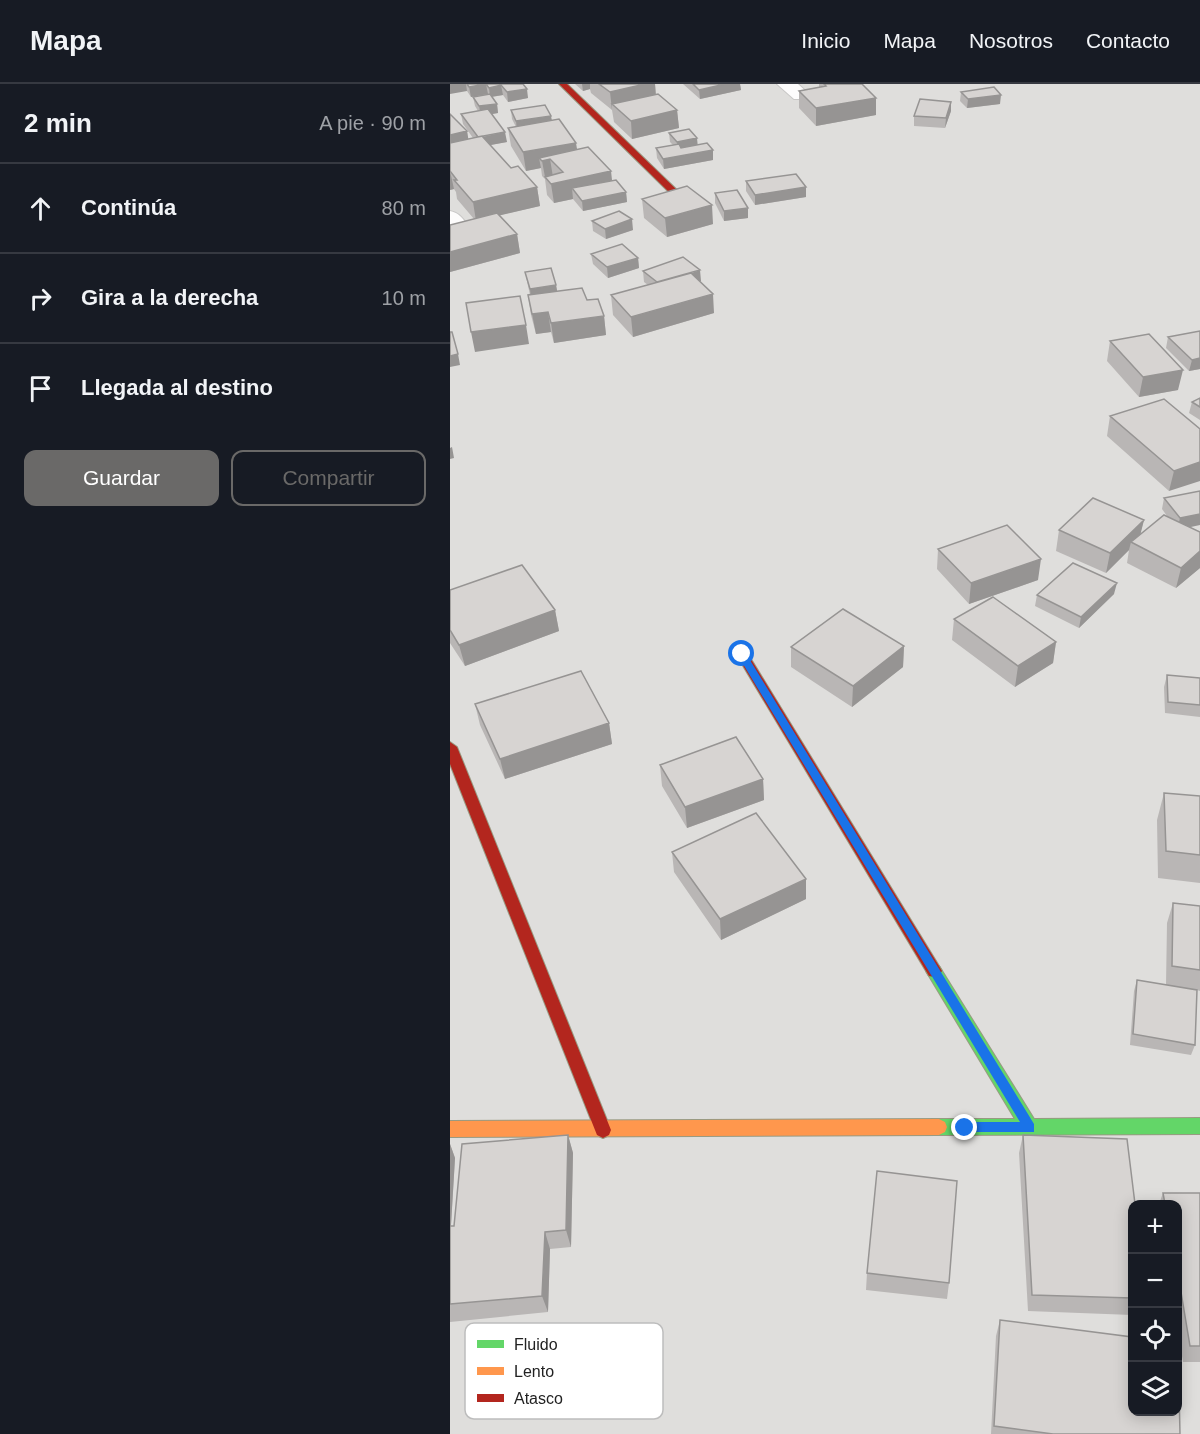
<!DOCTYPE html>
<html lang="es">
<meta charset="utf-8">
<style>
body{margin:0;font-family:Helvetica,sans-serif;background:#242831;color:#f1f3f6}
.controls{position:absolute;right:18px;bottom:18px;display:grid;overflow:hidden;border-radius:12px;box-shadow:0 3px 15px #0003}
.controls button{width:54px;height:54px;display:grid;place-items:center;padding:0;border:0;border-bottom:2px solid #363941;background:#171b24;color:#f1f3f6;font:30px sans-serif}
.stop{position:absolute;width:18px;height:18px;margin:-14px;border:4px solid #1a73e8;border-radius:50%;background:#fff}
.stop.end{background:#1a73e8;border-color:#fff;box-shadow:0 2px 6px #0008}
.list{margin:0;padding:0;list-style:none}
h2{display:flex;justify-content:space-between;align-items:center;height:78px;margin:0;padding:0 24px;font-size:26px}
h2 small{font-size:20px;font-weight:400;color:#9ea1a6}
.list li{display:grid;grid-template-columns:39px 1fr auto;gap:18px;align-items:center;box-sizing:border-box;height:90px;padding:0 24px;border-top:2px solid #363941}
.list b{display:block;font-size:22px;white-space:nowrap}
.list em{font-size:20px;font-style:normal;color:#9ea1a6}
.actions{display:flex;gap:12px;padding:18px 24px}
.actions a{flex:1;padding:14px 0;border:2px solid #6a6968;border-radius:12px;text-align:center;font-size:21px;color:#6a6968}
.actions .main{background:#6a6968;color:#fff}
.icon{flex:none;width:33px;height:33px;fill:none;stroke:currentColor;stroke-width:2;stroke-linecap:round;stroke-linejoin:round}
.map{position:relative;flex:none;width:750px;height:1350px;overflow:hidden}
header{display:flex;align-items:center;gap:36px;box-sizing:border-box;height:84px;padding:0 30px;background:#171b24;border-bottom:2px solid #363941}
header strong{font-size:28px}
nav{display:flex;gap:33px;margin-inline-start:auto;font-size:21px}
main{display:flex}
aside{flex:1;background:#171b24}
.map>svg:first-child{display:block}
.residential{fill:#dfdedc;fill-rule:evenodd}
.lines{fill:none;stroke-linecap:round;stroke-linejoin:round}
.street-casing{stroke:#c9c8c7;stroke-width:2}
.fast-casing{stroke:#999a82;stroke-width:2}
.slow-casing{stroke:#999a82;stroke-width:2}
.jam-casing{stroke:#999a82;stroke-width:2}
.street{fill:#fdfcfc;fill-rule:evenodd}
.fast{fill:#63d668;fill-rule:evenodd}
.slow{fill:#ff974d;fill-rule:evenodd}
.jam{fill:#b3261e;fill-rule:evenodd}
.wall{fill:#b9b6b5}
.shaded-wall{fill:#969493}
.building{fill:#d7d4d2;stroke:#969493;stroke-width:1.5}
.route{fill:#1a73e8}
.key{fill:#fff;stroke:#bdbdbd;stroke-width:1.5}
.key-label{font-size:16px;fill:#222}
</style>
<header>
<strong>Mapa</strong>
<nav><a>Inicio</a><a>Mapa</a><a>Nosotros</a><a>Contacto</a></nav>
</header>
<main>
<aside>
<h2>2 min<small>A pie · 90 m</small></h2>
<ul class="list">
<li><svg class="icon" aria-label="ahead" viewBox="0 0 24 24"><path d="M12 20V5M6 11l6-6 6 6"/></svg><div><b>Continúa</b></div><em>80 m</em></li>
<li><svg class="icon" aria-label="right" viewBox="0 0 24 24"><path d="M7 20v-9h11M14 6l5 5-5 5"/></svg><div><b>Gira a la derecha</b></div><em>10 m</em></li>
<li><svg class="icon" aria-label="arrive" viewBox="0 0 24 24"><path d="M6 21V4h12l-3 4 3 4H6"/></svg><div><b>Llegada al destino</b></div></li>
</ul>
<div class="actions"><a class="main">Guardar</a><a>Compartir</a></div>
</aside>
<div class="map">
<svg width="750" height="1350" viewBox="0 0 750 1350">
<rect width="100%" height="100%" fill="#f0eeeb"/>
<path class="residential" d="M0,0H750V1350H0ZM682,1120H728V1328H682Z"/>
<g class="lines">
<g class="street-casing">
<path id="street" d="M327,0H348L360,11L358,15H344Z
M0,127C8,129 11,132 16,139L13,144H0Z"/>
</g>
<g class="fast-casing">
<path id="fast" d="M484,881L489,882L584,1035L750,1034V1050L489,1051L483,1048L481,1043L483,1038L489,1035H565L479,892L476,887L479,882Z"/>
</g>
<g class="slow-casing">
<path id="slow" d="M489,1035L495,1038L497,1043L495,1048L489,1051L0,1053V1037Z"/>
</g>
<g class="jam-casing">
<path id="jam" d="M109,0H117L229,108V112H223Z
M292,566L296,567L489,882L492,887L489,892L484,893L479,892L286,570Z
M0,658L7,663L161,1046L159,1051L153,1054L147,1051L145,1046L0,680Z"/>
</g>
<use href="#street" class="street"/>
<use href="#fast" class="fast"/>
<use href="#slow" class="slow"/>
<use href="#jam" class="jam"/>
</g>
<path class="wall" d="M0,0H73L78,14L58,18L53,11L42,13L47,20L48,29L41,30L57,58L40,61L61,84L87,103L90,122L50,131L67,150L70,169L0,188V141L24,135L7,115L6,108L4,105L0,106V30L17,47L18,55L23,54L13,40L11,30L28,27L25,22L23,13L38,10L21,13L17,7Z
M125,0H205L206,10L227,26L229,44L182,55L164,38L162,26L141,9L140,5L133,7Z
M233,0H290L291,6L250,15Z
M369,0H412L426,31L366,42L349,24V7L369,3Z
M511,8L550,20L517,24L510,17Z
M61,26L102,36L127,65L162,97L176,108L177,118L133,127L123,115L104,119L97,111L95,95L92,92L91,84L76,87L61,62L58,44L66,43L62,35Z
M501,27L495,44L464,42V32Z
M219,49L248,61L263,76L214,85L207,74L206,64L223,61L220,58Z
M296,97L356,103V113L305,121L296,107Z
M265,109L298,124V134L274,137L265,119Z
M192,115L263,140L217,153L194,134Z
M142,137L183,146L156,155L143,147Z
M141,170L188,174L189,184L158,194L143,180Z
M193,187L251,197H250L264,229L183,253L163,231L161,211L198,201L194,198Z
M75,188L106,201L107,207L137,216L154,232L156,251L104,259L101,248L86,250L81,231L78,211H80Z
M750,247V285L739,287L716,264L718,253Z
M660,257L728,306L689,313L657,277Z
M750,314V336L739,329L742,318Z
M660,332L750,345L719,407L657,352Z
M714,414L740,443L750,448V484L726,504L677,479L679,466L656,489L606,467L609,446L694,436L690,450L717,432L712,425Z
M488,465L588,496L519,520L487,485Z
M0,506L105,526L109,547L15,582L0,559Z
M664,510L629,544L585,522L587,511Z
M504,535L606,558L603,579L565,603L502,556Z
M454,562L453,583L402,623L341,583V563Z
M717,591L750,594V633L715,629L714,603Z
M25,620L159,639L162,660L55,695L30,641Z
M210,681L313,695L314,716L237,744L212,702Z
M714,709L750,712V799L708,794L707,736Z
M222,768L356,815L271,856L224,788Z
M723,819L750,822V907L747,906L745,961L741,971L680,961L684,907L687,896L716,901L717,839Z
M118,1051L123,1069L121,1163L100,1165L98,1228L0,1238V1060L5,1074L1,1142H4Z
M573,1051L682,1120V1231L578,1227L569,1069Z
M713,1109H750V1278H733L728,1249V1120H709Z
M417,1189L499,1199L497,1215L416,1206Z
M550,1236L730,1350H541L546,1252Z"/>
<path class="shaded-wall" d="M0,0H16L17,7L0,10Z
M36,0L38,10L21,13L19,3Z
M132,0H140V5L133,7Z
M195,0H205L206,15L162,20V26L160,8Z
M275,0H290L291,6L250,15L249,6Z
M51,1L53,11L40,13L39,4Z
M77,5L78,14L58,18L57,8Z
M551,11L550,20L517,24L518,15Z
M426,14V31L366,42V24Z
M501,18V27L495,44L496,34Z
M47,20L48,29L31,32L29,22Z
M227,26L229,44L182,55L181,37Z
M101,32L103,42L67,47L66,37Z
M17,47L20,65L0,70V51Z
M55,48L57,58L30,63L28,54Z
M247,54L248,64L228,68L227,58Z
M126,59L129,77L100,75L103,93H95L92,77L89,74L91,84L76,87L73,68Z
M263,66V76L214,85L213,75Z
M0,87L4,105L0,106Z
M161,87L163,105L122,104L123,115L104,119L101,100Z
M87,103L90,122L26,137L23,118Z
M356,103V113L305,121V111Z
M176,108L177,118L133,127L132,117Z
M262,121L263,140L217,153L215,134Z
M298,124V134L274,137V127Z
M182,135L183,146L156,155L155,145Z
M67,150L70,169L0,188V168Z
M188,174L189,184L158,194L157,183Z
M250,186L251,197L211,211L210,200Z
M106,201L108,212L81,216L80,205Z
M263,210L264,229L183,253L181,233Z
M98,228L101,248L86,250L82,230Z
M154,232L156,251L104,259L101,239Z
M76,241L79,260L25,268L21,248Z
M8,270L10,281L0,283V272Z
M750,274V285L739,287L742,276Z
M733,286L728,306L689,313L693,293Z
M2,363L4,374L0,375V364Z
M750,378V397L719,407L724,387Z
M750,430V441L727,446L730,434Z
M694,436L689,456L681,458L679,466L656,489L660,469Z
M750,467V484L726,504L731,484Z
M591,475L588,496L519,520L521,499Z
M667,499L664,510L629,544L631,533Z
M105,526L109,547L15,582L9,561Z
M606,558L603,579L565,603L568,582Z
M454,562L453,583L402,623L403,602Z
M159,639L162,660L55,695L50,675Z
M313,695L314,716L237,744L235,723Z
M356,795V815L271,856L270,835Z
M118,1051L123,1069L121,1163L116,1146Z
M0,1060L5,1074L0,1157Z
M95,1148L100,1165L98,1228L92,1212Z"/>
<path class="building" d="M17,0H73L77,5L57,8L51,1L39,4L36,0L19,3Z
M149,0H195L160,8Z
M243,0H275L249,6Z
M374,0H412L426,14L366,24L349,7L376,2Z
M544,3L551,11L518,15L511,8Z
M40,10L47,20L29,22L23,13Z
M208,10L227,26L181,37L162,20Z
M470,15L501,18L496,34L464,32Z
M95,21L101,32L66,37L61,26Z
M38,25L55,48L28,53L11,30Z
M0,30L17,47L0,51Z
M109,35L126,59L73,68L58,44Z
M239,45L247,54L227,58L219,49Z
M32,52L61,84L68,82L87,103L23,118L4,96H7L0,87V59Z
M257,59L263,66L213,75L206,64L229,60L231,64Z
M138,63L161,87L101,100L95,93L113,88L100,75L92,77L89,74Z
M346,90L356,103L305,111L296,97Z
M166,96L176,108L132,117L122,104Z
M237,102L262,121L215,134L192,115Z
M287,106L298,124L274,127L265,109Z
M169,127L182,135L155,145L142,137Z
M47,129L67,150L0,168V141Z
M172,160L188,174L157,183L141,170Z
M233,173L250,186L207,198L193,187Z
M101,184L106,201L80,205L75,188Z
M241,189L263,210L181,233L161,211Z
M132,204L137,216L148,215L154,232L101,239L98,228L82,230L78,211Z
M70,212L76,241L21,248L16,219Z
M750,247V274L742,276L718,253Z
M0,248H2L8,270L0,272Z
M699,250L733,286L693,293L660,257Z
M750,314V323L742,318Z
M714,315L750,345V378L724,387L660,332Z
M750,407V430L730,434L714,414Z
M643,414L694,436L660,469L609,446Z
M714,431L750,448V467L731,484L681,458Z
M557,441L591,475L521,499L488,465Z
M623,479L667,499L631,533L587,511Z
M72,481L105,526L9,561L0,546V506Z
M543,513L606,558L568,582L504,535Z
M393,525L454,562L403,602L341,563Z
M131,587L159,639L50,675L25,620Z
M717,591L750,594V621L718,618Z
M286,653L313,695L235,723L210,681Z
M714,709L750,712V771L716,767Z
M306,729L356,795L270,835L222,768Z
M723,819L750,822V886L722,882Z
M687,896L747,906L745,961L683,950Z
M118,1051L116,1146L95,1148L92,1212L0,1220V1142H4L12,1060Z
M573,1051L677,1055L685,1120H682V1214L582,1211Z
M427,1087L507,1097L499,1199L417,1189Z
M713,1109H750V1262H740L728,1190V1120H715Z
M550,1236L682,1253V1328H728V1259L730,1350H603L544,1342Z"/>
<path class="route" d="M292,567L295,568L584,1040V1048H511V1040L515,1038H570L287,570Z"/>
<rect x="15" y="1239" width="198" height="96" rx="9" class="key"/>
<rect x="27" y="1256" width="27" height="8" fill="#63d668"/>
<rect x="27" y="1283" width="27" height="8" fill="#ff974d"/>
<rect x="27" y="1310" width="27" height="8" fill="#b3261e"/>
<g class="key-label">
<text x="64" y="1266">Fluido</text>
<text x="64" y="1293">Lento</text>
<text x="64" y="1320">Atasco</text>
</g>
</svg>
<div class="controls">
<button>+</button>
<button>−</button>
<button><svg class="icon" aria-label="locate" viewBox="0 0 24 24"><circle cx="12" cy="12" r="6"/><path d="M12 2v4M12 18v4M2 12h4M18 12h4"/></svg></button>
<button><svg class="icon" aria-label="layers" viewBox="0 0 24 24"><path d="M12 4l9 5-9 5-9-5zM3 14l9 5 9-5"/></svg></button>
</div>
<div class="stop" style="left:292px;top:570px"></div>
<div class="stop end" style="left:515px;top:1044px"></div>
</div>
</main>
